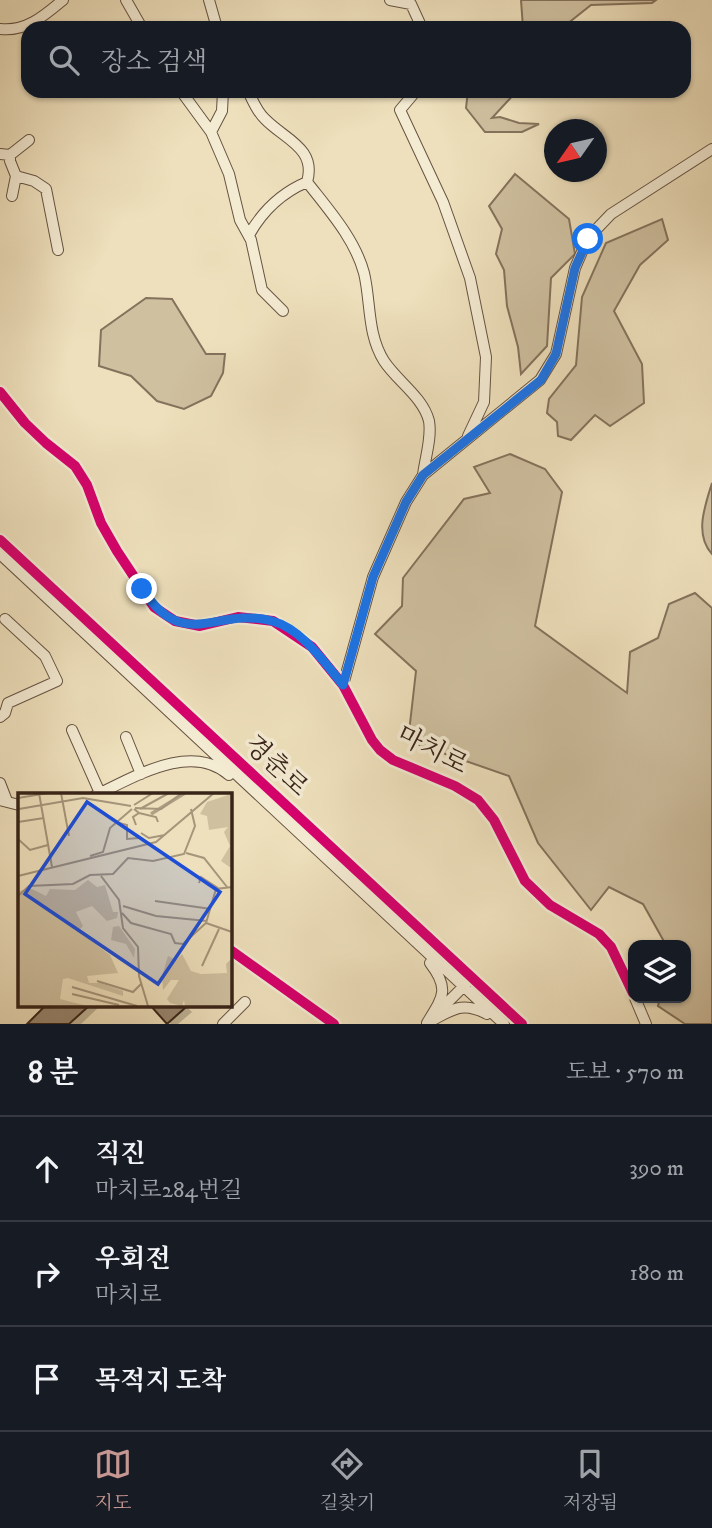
<!DOCTYPE html>
<html lang="ko">
<meta charset="utf-8">
<style>
body{margin:0;font-family:"IM FELL DW Pica","Noto Serif KR",serif;background:#20242c;color:#f1f3f6}
.controls{position:absolute;right:21px;bottom:21px;display:grid;overflow:hidden;border-radius:14px;box-shadow:0 2px 5px #0004}
.controls button{width:63px;height:63px;display:grid;place-items:center;padding:0;border:0;border-bottom:2px solid #363941;background:#171b24;color:#f1f3f6;font:35px sans-serif}
.compass{position:absolute;left:544px;top:119px;width:63px;height:63px;border-radius:50%;background:#171b24;box-shadow:0 2px 5px #0004;rotate:236deg}
.stop{position:absolute;width:21px;height:21px;margin:-16px;border:5px solid #1a73e8;border-radius:50%;background:#fff}
.stop.end{background:#1a73e8;border-color:#fff;box-shadow:0 2px 7px #0008}
.list{margin:0;padding:0;list-style:none}
h2{display:flex;justify-content:space-between;align-items:center;height:91px;margin:0;padding:0 28px;font-size:30px}
h2 small{font-size:23px;font-weight:400;color:#9ea1a6}
.list li{display:grid;grid-template-columns:46px 1fr auto;gap:21px;align-items:center;box-sizing:border-box;height:105px;padding:0 28px;border-top:2px solid #363941}
.list b{display:block;font-size:26px;white-space:nowrap}
.list p{margin:0;font-size:23px;white-space:nowrap;color:#9ea1a6}
.list em{font-size:23px;font-style:normal;color:#9ea1a6}
.icon{flex:none;width:38px;height:38px;fill:none;stroke:currentColor;stroke-width:2;stroke-linecap:round;stroke-linejoin:round}
.map{position:relative;flex:none;width:712px;height:1024px;overflow:hidden}
.search{position:absolute;background:#171b24;box-shadow:0 2px 5px #0004;left:21px;right:21px;top:21px;height:77px;display:flex;align-items:center;gap:18px;box-sizing:border-box;padding:0 24px;border-radius:21px;color:#9ea1a6;font-size:26px}
.sheet{height:406px;background:#171b24}
nav{display:flex;justify-content:space-around;align-items:center;box-sizing:border-box;height:98px;border-top:2px solid #363941;background:#171b24;font-size:19px;color:#9ea1a6}
nav a{display:grid;justify-items:center;gap:4px}
nav .on{color:#c59692}
.map>svg:first-child{display:block}
.green{fill:#cfc0a0;stroke:#84725c;stroke-width:2}
.shadow{fill:#0003}
.building{fill:#97866e;stroke:#382419;stroke-width:2}
.lines{fill:none;stroke-linecap:round;stroke-linejoin:round}
.minor-casing{stroke:#665342;stroke-width:12}
.minor{stroke:#f4ebd3;stroke-width:10}
.cycleway-casing{stroke:#f4ebd3;stroke-width:15}
.cycleway{stroke:#d6006c;stroke-width:10}
.route{stroke:#1a73e8;stroke-width:9}
.labels{text-anchor:middle;stroke-width:7;stroke-linejoin:round;paint-order:stroke}
.street-label{font-size:26px;fill:#382419;stroke:#f4ebd3}
.inset-river{fill:none;stroke:#b0a085;stroke-width:3.5}
.inset-road{fill:none;stroke:#a5957b;stroke-width:2}
.view{fill:#1d4ed8;fill-opacity:0.15;stroke:#1d4ed8;stroke-width:3.5}
.inset-edge{fill:none;stroke:#382419;stroke-width:3.5}
</style>
<div class="map">
<svg width="712" height="1024" viewBox="0 0 712 1024">
<rect width="100%" height="100%" fill="#eee0bc"/>
<filter id="stains"><feTurbulence type="fractalNoise" baseFrequency=".00286" numOctaves="4"/><feColorMatrix values="0 0 0 0 .2 0 0 0 0 .09 0 0 0 0 .02 0 0 0 .5 -.17"/></filter>
<radialGradient id="worn" r=".72"><stop offset=".6" stop-color="#630" stop-opacity="0"/><stop offset="1" stop-color="#630" stop-opacity=".3"/></radialGradient>
<path class="green" d="M521,0H656L652,3L591,5L562,28H523Z
M468,91H517L492,118L500,117L519,123L539,124L522,132H485L466,108Z
M515,174L569,219L575,254L551,278L547,346L521,374L518,347L507,306L504,270L496,254L502,229L489,206Z
M662,219L668,240L640,265L614,311L642,364L644,403L610,426L595,415L571,440L558,436L557,422L547,413L549,399L576,365L582,297L606,243Z
M146,298L172,299L206,354H225L223,373L211,396L184,409L157,401L131,376L99,366L101,330Z
M510,454L545,469L562,492L535,626L627,693L630,652L658,638L669,604L695,593L712,608V1024H685L658,1006L660,998H686V945H666L643,904L609,887L591,910L538,843L509,776L408,741L416,671L375,634L402,606L403,578L464,499L490,493L474,467Z
M712,483V554C694,534 705,506 712,483Z"/>
<path class="shadow" d="M48,1005H101L81,1024H29Z
M152,1005H185L192,1012L178,1024H171Z"/>
<path class="building" d="M46,1005H90L69,1024H27Z
M150,1005H183L186,1007L167,1024Z"/>
<g class="lines">
<g class="minor-casing">
<path id="minor" d="M126,0L142,28
M209,0L217,28
M390,0L411,4L422,28
M0,29C26,32 44,16 63,0
M181,91L211,132L229,174L240,220L251,240L262,290L283,311
M248,91C253,101 257,112 265,119C284,139 317,148 307,182
M416,91L400,110L443,202L470,278L486,357L484,402L468,436
M211,132L222,111L223,91
M0,154L10,155L29,140
M10,155V161L16,176L34,181L46,189L58,250
M307,182C328,209 355,239 364,273C371,302 367,334 384,361C397,381 423,397 429,421C432,438 425,458 423,475
M12,196L16,176
M249,235C263,210 281,193 307,182
M0,392L25,423L46,443L75,466L87,485L101,523L117,551L154,607L175,621L200,626L238,617L273,621L312,647L343,685L372,740L380,750L393,760L455,786L478,800L494,820L525,881L550,905L599,934L611,947L633,993
M0,540L522,1024
M0,554L504,1024
M343,685L373,577L406,502L423,475L540,380L556,354L575,268L588,238L611,214L712,149
M0,717L5,713L8,703L57,681L45,656L5,619
M72,730L100,793
M126,737L141,774
M0,783L7,801
M96,795C133,778 191,741 229,775
M0,800L19,805
M635,998L646,1024
M440,1010L466,984
M427,1023C443,997 450,989 430,963
M427,1023C451,1011 461,1000 487,1014
M223,1024L245,1002"/>
</g>
<use href="#minor" class="minor"/>
<g class="cycleway-casing">
<path id="cycleway" d="M0,392L25,423L46,443L75,466L87,485L101,523L117,551L154,607L175,621L200,626L238,617L273,621L312,647L343,685L372,740L380,750L393,760L455,786L478,800L494,820L525,881L550,905L599,934L611,947L633,993
M0,540L522,1024
M229,949L334,1024"/>
</g>
<use href="#cycleway" class="cycleway"/>
</g>
<g class="lines">
<path class="route" d="M142,589C185,654 215,606 272,621C301,628 325,663 343,685L373,577L406,502L423,475L541,380L556,354L575,268L588,239"/>
</g>
<g class="labels">
<g class="street-label">
<text transform="translate(433 749) rotate(27)" y="9">마치로</text>
<text transform="translate(277 765) rotate(43)" y="9">경춘로</text>
</g>
</g>
<g transform="translate(18 793)">
<rect width="214" height="214" fill="#eee0bc"/>
<path d="M213,1H214L213,75L203,68L212,53L206,39L210,34L191,37L189,23L182,21L189,9ZM70,87L79,94L87,92L95,119H100L99,125L89,128L74,113L58,119L65,133L60,138L92,162L100,180L69,183L71,190H83L105,198V203L50,185L45,186L42,206L69,213H0V98L14,96L28,103L32,96L57,97ZM101,133L117,156L116,165L108,151L93,147L95,134ZM164,161L173,178L183,181L209,180L208,171L213,166V213H167L166,207L164,213L152,210L149,206L161,187H153L145,197L144,183L150,163L158,167Z" fill="#cfc0a0"/>
<path class="inset-river" d="M133,21L167,0"/>
<path class="inset-road" d="M21,0L34,74M43,0L51,43M0,5L30,0M116,12L135,0M117,15L143,16L164,0M1,16L65,5L113,13M116,16L121,20L115,24L118,32M122,16L151,0M121,20L138,24L140,29M0,29L26,25M97,29L109,32V46L121,45M123,40L131,45L147,42M0,46L12,57L30,52M168,60L186,65L209,94M72,63L85,59L92,35L114,16M0,83L138,49L196,0M83,83L101,107L105,135L120,154L121,183L130,213M181,90L183,84L200,95M0,103L11,93L55,91L72,82L95,81L110,65L135,68L166,61L177,33L173,16M137,108L193,116M105,113L138,123L189,128M104,120L113,130L153,141L157,150L165,151L188,130L198,96L214,94M188,130L214,139M184,173L201,136M79,188L115,199L123,191M54,194L119,213M54,201L101,212"/>
<path class="view" d="M69,9L202,99L140,191L7,101Z"/>
<rect width="214" height="214" class="inset-edge"/>
</g>
<rect width="100%" height="100%" filter="url(#stains)"/>
<rect width="100%" height="100%" fill="url(#worn)"/>
</svg>
<div class="controls">
<button><svg class="icon" aria-label="layers" viewBox="0 0 24 24"><path d="M12 4l9 5-9 5-9-5zM3 14l9 5 9-5"/></svg></button>
</div>
<svg class="compass" viewBox="-18 -18 36 36"><path d="M0-13l5 13h-10z" fill="#e53935"/><path d="M0 13l5-13h-10z" fill="#9ea1a6"/></svg>
<div class="stop" style="left:588px;top:239px"></div>
<div class="stop end" style="left:142px;top:589px"></div>
<div class="search"><svg class="icon" aria-label="search" viewBox="0 0 24 24"><circle cx="10" cy="10" r="6"/><path d="M15 15l6 6"/></svg>장소 검색</div>
</div>
<section class="sheet">
<h2>8 분<small>도보 · 570 m</small></h2>
<ul class="list">
<li><svg class="icon" aria-label="ahead" viewBox="0 0 24 24"><path d="M12 20V5M6 11l6-6 6 6"/></svg><div><b>직진</b><p>마치로284번길</p></div><em>390 m</em></li>
<li><svg class="icon" aria-label="right" viewBox="0 0 24 24"><path d="M7 20v-9h11M14 6l5 5-5 5"/></svg><div><b>우회전</b><p>마치로</p></div><em>180 m</em></li>
<li><svg class="icon" aria-label="arrive" viewBox="0 0 24 24"><path d="M6 21V4h12l-3 4 3 4H6"/></svg><div><b>목적지 도착</b></div></li>
</ul>
</section>
<nav>
<a class="on"><svg class="icon" aria-label="map" viewBox="0 0 24 24"><path d="M3 6l6-2 6 2 6-2v14l-6 2-6-2-6 2zM9 4v14M15 6v14"/></svg>지도</a>
<a><svg class="icon" aria-label="directions" viewBox="0 0 24 24"><path d="M12 3l9 9-9 9-9-9zM9 14v-3h6M13 9l2 2-2 2"/></svg>길찾기</a>
<a><svg class="icon" aria-label="saved" viewBox="0 0 24 24"><path d="M7 4h10v16l-5-4-5 4z"/></svg>저장됨</a>
</nav>
